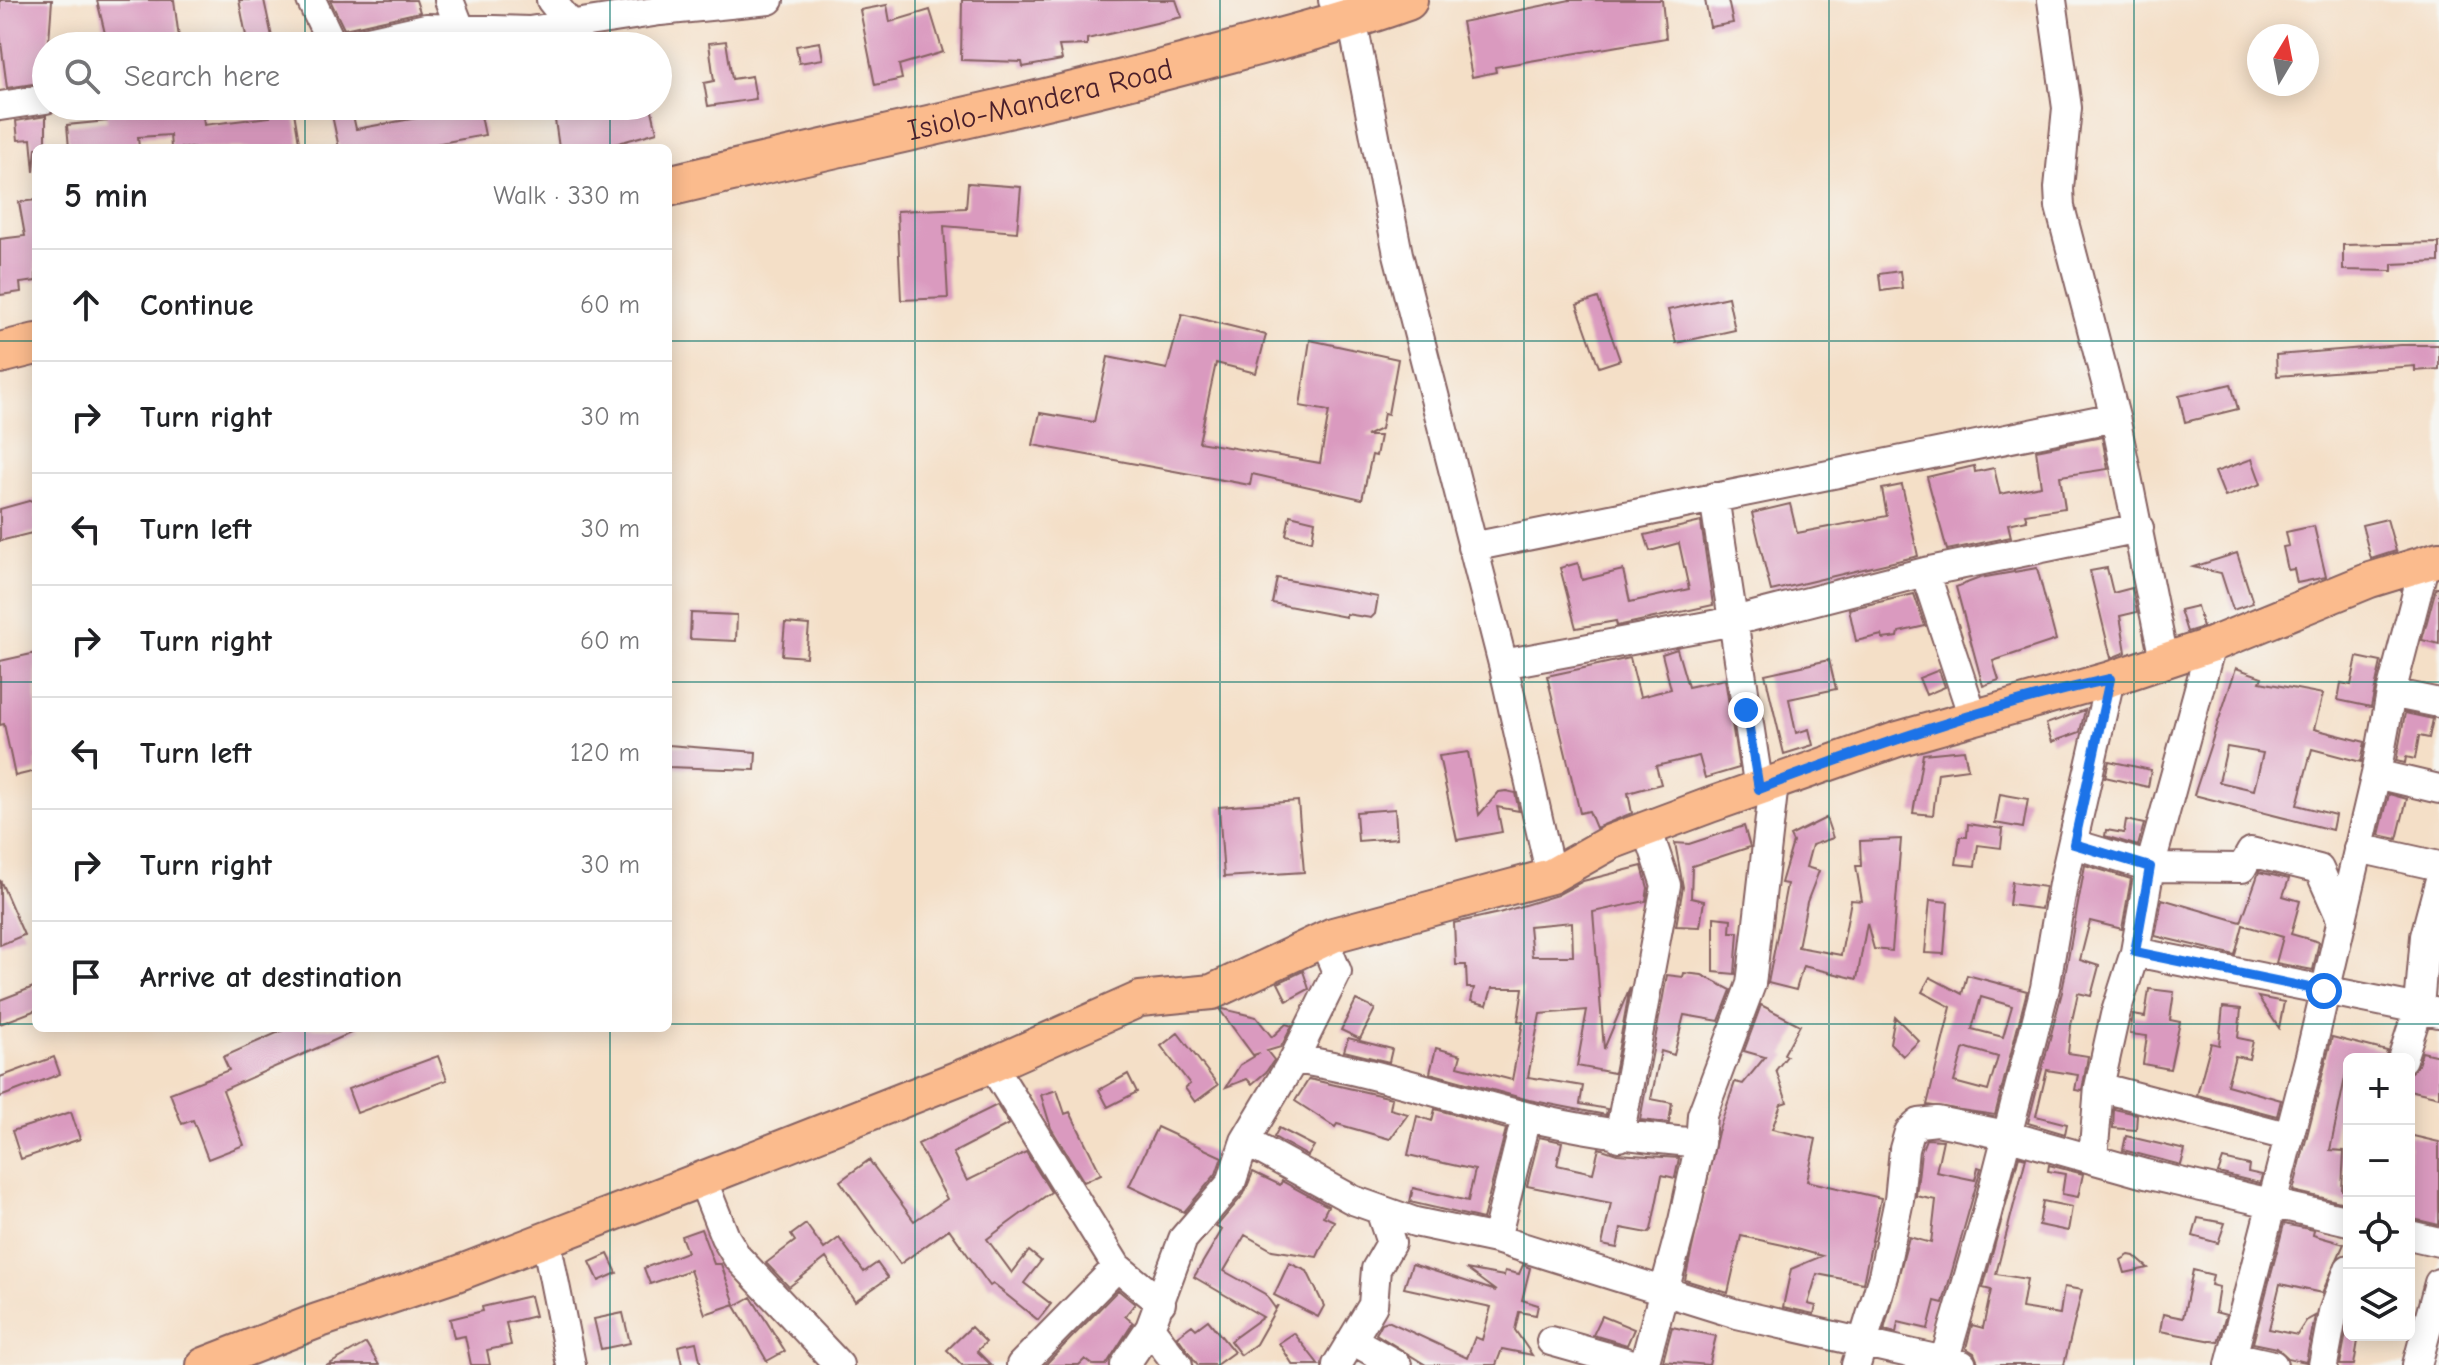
<!DOCTYPE html>
<meta charset="utf-8">
<style>
body{margin:0;font-family:"Comic Neue",sans-serif;background:#f2f2f2;color:#202124}
.controls{position:absolute;right:24px;bottom:24px;display:grid;overflow:hidden;border-radius:12px;box-shadow:0 4px 20px #0003}
.controls button{width:72px;height:72px;display:grid;place-items:center;padding:0;border:0;border-bottom:2px solid #e0e0e0;background:#fff;color:#202124;font:40px sans-serif}
.compass{position:absolute;left:2247px;top:24px;width:72px;height:72px;border-radius:50%;background:#fff;box-shadow:0 4px 20px #0003;rotate:10deg}
.stop{position:absolute;width:24px;height:24px;margin:-18px;border:6px solid #1a73e8;border-radius:50%;background:#fff}
.stop.end{background:#1a73e8;border-color:#fff;box-shadow:0 2px 8px #0008}
.list{margin:0;padding:0;list-style:none}
h2{display:flex;justify-content:space-between;align-items:center;height:104px;margin:0;padding:0 32px;font-size:34px}
h2 small{font-size:26px;font-weight:400;color:#757577}
.list li{display:grid;grid-template-columns:52px 1fr auto;gap:24px;align-items:center;box-sizing:border-box;height:112px;padding:0 32px;border-top:2px solid #e0e0e0}
.list b{display:block;font-size:30px;white-space:nowrap}
.list em{font-size:26px;font-style:normal;color:#757577}
.icon{flex:none;width:44px;height:44px;fill:none;stroke:currentColor;stroke-width:2;stroke-linecap:round;stroke-linejoin:round}
.map{position:relative;flex:none;width:2439px;height:1365px;overflow:hidden}
.search{position:absolute;background:#fff;box-shadow:0 4px 20px #0003;left:32px;top:32px;width:640px;height:88px;display:flex;align-items:center;gap:20px;box-sizing:border-box;padding:0 28px;border-radius:44px;color:#757577;font-size:30px}
.panel{position:absolute;background:#fff;box-shadow:0 4px 20px #0003;left:32px;top:144px;width:640px;height:888px;border-radius:12px}
.map>svg:first-child{display:block}
.building{fill:#da9abf;fill-rule:evenodd}
.lines{fill:none;stroke-linecap:round;stroke-linejoin:round}
.minor-casing{stroke:#866262;stroke-width:32}
.major-casing{stroke:#866262;stroke-width:38}
.highway-casing{stroke:#866262;stroke-width:44}
.minor{stroke:#fff;stroke-width:28}
.major{stroke:#fbbb8d;stroke-width:34}
.highway{stroke:#fbbb8d;stroke-width:40}
.route{stroke:#1a73e8;stroke-width:10}
.grid{fill:none;stroke:#0f766e;stroke-width:2;stroke-opacity:0.55}
.labels{text-anchor:middle;stroke-width:7;stroke-linejoin:round;paint-order:stroke}
.street-label{font-size:30px;fill:#4a1f2b;stroke:#f6f6f2}
</style>
<div class="map">
<svg width="2439" height="1365" viewBox="0 0 2439 1365">
<rect width="100%" height="100%" fill="#f6f6f2"/>
<filter id="ink" filterUnits="userSpaceOnUse"><feTurbulence type="fractalNoise" baseFrequency=".0125" numOctaves="2"/><feDisplacementMap in="SourceGraphic" scale="16" xChannelSelector="R" yChannelSelector="G"/><feConvolveMatrix kernelMatrix="1 2 1 2 8 2 1 2 1" color-interpolation-filters="sRGB"/></filter>
<filter id="wash" filterUnits="userSpaceOnUse"><feTurbulence type="fractalNoise" baseFrequency=".006" numOctaves="4" result="noise"/><feDisplacementMap in="SourceGraphic" scale="32" xChannelSelector="R" yChannelSelector="G"/><feGaussianBlur stdDeviation="1.8" result="paint"/><feColorMatrix in="noise" values="0 0 0 0 0 0 0 0 0 0 0 0 0 0 0 0 0 1.4 0 .05"/><feComposite in="paint" operator="in"/></filter>
<g filter="url(#wash)">
<rect width="100%" height="100%" fill="#f4dfc7"/>
<g id="blocks">
<path class="building" d="M0,0H52L46,82L7,88L0,35Z
M97,0H174L180,46H108Z
M239,0H264L274,46H248Z
M330,0H416L420,12L344,29Z
M962,0H1176L1182,17L1087,39V45L1059,46L1062,60L1023,67L1022,62L961,60Z
M1570,0H1662L1666,38L1495,67L1496,72L1472,77L1462,22Z
M1705,0H1728L1733,23L1710,27Z
M887,5L890,22L930,10L943,52L899,65L902,79L875,85L860,10Z
M726,41L732,79L752,76L756,99L708,106L704,83L714,81L709,43Z
M820,42L823,59L799,63L796,46Z
M105,106H202L204,125L270,117L269,110L293,106L300,148H171L170,135L138,137L139,148H69L67,125L107,121Z
M330,106H351L356,129L439,114L438,109L451,106H479L485,135L435,144L436,148H339Z
M553,106H651L657,132L615,144L559,148Z
M46,116V148H36L34,172L31,139L18,140L16,121Z
M968,183L1021,187L1017,232L944,226L948,298L901,300L897,211L966,208Z
M36,200V281L20,283L21,292L0,295V239L25,236L19,202Z
M2439,243V262L2392,264V271L2343,270V245Z
M1900,271L1902,288L1881,291L1879,274Z
M1728,297L1735,330L1676,343L1668,310Z
M1598,298L1620,360L1599,367L1577,305Z
M1182,314L1266,335L1256,373L1216,363L1199,442L1320,463L1329,411L1300,406L1310,340L1398,359L1388,414L1384,413L1381,429L1366,436H1380L1376,456L1372,455L1362,499L1252,474L1250,485L1033,445L1040,413L1094,422L1108,357L1167,369Z
M2401,345H2439V369L2415,371V366L2277,376L2276,355Z
M2231,384L2238,409L2185,422L2179,396Z
M2102,437L2108,469L2060,476L2065,508L2025,514L2027,520L2008,524L2011,537L1947,550L1927,477L1974,466L1975,472L1994,468L2000,494L2041,486L2036,450Z
M2252,459L2261,484L2225,497L2215,472Z
M1902,485L1918,556L1771,591L1752,513L1790,504L1797,533L1887,516L1882,489Z
M36,499V532L0,541V509Z
M1290,515L1315,521L1312,541L1286,535Z
M2387,519L2396,551L2371,559L2362,525Z
M1701,522L1713,605L1617,626L1616,621L1576,628L1560,568L1578,563L1582,580L1623,570L1630,602L1689,589L1679,543L1650,551L1645,535Z
M2314,526L2326,577L2297,583L2294,569L2288,570L2283,547L2289,546L2286,532Z
M2237,553L2253,603L2233,610L2221,573L2193,567Z
M2037,568L2056,640L1993,661L1999,680L1983,686L1956,587L1980,578Z
M2107,568L2113,593L2132,588L2137,612L2120,616L2126,652L2111,658L2090,571Z
M1277,578L1378,597L1375,614L1371,618L1346,614V617L1272,603Z
M2436,588H2439V644L2422,640Z
M1914,594L1925,626L1899,632L1898,637L1883,639L1882,635L1856,641L1849,609Z
M2197,606L2203,627L2187,632L2180,610Z
M691,613L737,615L736,641L690,639Z
M785,623L809,625L806,657L782,655Z
M1677,649L1688,687L1725,679L1739,768L1705,778L1699,756L1656,766L1661,784L1628,793L1632,813L1596,828L1589,811L1580,813L1547,676L1630,658L1640,697L1671,689L1662,654Z
M36,653V771L15,776L4,724L0,725V661Z
M2357,657L2381,662L2371,707L2338,700L2341,683L2351,685Z
M1829,660L1836,689L1789,699L1796,733L1809,729L1813,745L1784,754L1765,674Z
M2236,668L2262,677L2260,682L2323,694L2314,729L2365,742L2361,762L2312,749L2297,805L2335,815L2332,830L2194,795ZM2227,747L2263,753L2254,790L2219,782Z
M1939,670L1945,687L1926,695L1919,678Z
M2085,710L2080,732L2052,742L2046,724Z
M2405,713L2433,719L2429,738L2419,736L2415,759L2406,757L2405,763L2396,761Z
M668,745L756,752L755,770L668,767Z
M1964,750L1968,769L1938,773L1933,815L1913,813L1923,754Z
M1468,752L1479,815L1499,792L1506,791L1515,793L1519,811L1497,807L1502,832L1457,840L1439,756Z
M2109,761L2151,770L2148,787L2105,777Z
M2000,794L2028,799L2023,828L1995,823Z
M2389,794L2407,799L2397,839L2379,835Z
M1298,801L1304,872L1224,877L1219,807Z
M1395,809L1397,838L1358,841L1356,812Z
M1826,818L1833,838L1812,845L1806,867L1819,871L1807,902L1798,947L1841,955L1851,900L1862,901L1856,866H1861L1860,841L1901,839L1892,951L1874,949L1867,923L1857,979L1803,966L1796,990L1768,983L1787,884L1781,883L1793,842L1790,836Z
M2126,820L2144,824L2138,846L2105,836L2106,830L2124,833Z
M1968,824L2003,829L2001,848L1978,845L1975,866L1956,864L1960,837H1967Z
M1744,826L1750,847L1692,866L1691,898L1704,901L1700,927L1676,926L1683,887L1675,843L1689,844Z
M2085,865L2131,879L2122,929L2090,921L2080,960L2099,966L2091,996L2078,993L2071,1025L2068,1053L2088,1056L2082,1091L2075,1090L2078,1075L2047,1070L2036,1116L2067,1124L2065,1134L2028,1123L2062,992Z
M1642,866L1648,888L1646,901L1593,912L1604,1049L1630,987L1614,1073L1577,1066L1587,1010L1540,1014L1528,1077L1583,1086L1580,1104L1607,1109L1606,1115L1529,1100L1430,1073L1436,1048L1461,1055L1458,1066L1512,1080L1523,1022L1518,1021L1523,988H1492L1487,1005L1471,1001L1474,988H1467L1466,965H1456L1454,923L1499,913L1557,895L1583,881ZM1572,922L1573,956H1532L1529,926Z
M2259,872L2289,879L2283,896L2300,901L2291,934L2319,942L2313,970L2276,963L2283,937L2243,925L2235,955L2155,936L2162,899L2241,922Z
M0,880L24,935L0,945Z
M2012,882L2045,887L2041,909L2009,905Z
M1930,900L1948,902L1944,954L1925,953Z
M1714,917L1731,919L1730,932H1738L1735,974L1714,972Z
M1303,971L1309,989L1287,1001L1278,983Z
M1684,973L1702,975L1731,990L1719,1021L1684,1015L1674,1055L1661,1051L1651,1099L1672,1103L1669,1123L1640,1120L1667,975L1683,977Z
M1967,975L2027,991L1995,1115L1927,1105L1951,1007L1922,992L1930,977L1962,994ZM1981,997L2012,1006L2003,1037L1972,1029ZM1967,1048L1998,1057L1988,1091L1954,1082L1963,1050Z
M36,986V1010L0,1024V1000Z
M2149,989L2174,992L2170,1020L2180,1022L2170,1069L2143,1064L2147,1036L2130,1034L2133,1015L2145,1017Z
M2258,997L2284,1002L2279,1028Z
M1356,1000L1375,1009L1360,1039L1341,1030Z
M1761,1005L1800,1025L1784,1054L1787,1056L1776,1070L1787,1102L1781,1104L1772,1129L1816,1139L1807,1181L1881,1198L1863,1283L1817,1274L1808,1304L1816,1306L1814,1314L1783,1307L1791,1269L1822,1256L1783,1245L1741,1236L1728,1293L1685,1280L1718,1132L1735,1082L1743,1084L1765,1057L1744,1051Z
M2223,1007L2241,1009L2238,1038L2253,1041L2249,1059L2235,1056L2227,1085L2281,1100L2277,1116L2197,1095L2211,1043L2219,1045Z
M1223,1009L1256,1017L1272,1037L1286,1024L1292,1026L1281,1047L1267,1051L1274,1060L1266,1072L1252,1084L1247,1079L1226,1087L1240,1065L1260,1053L1253,1055L1220,1010Z
M1895,1017L1919,1041L1903,1056L1890,1043Z
M288,1028H362L223,1090L244,1145L208,1159L193,1120L182,1124L170,1093L229,1070L223,1057Z
M1178,1033L1218,1085L1195,1102L1185,1088L1190,1084L1161,1046Z
M2332,1037L2387,1051L2385,1059H2349L2330,1150L2344,1151L2342,1190L2349,1192V1204L2293,1191Z
M1348,1038L1392,1049L1389,1062L1344,1051Z
M2422,1052L2439,1056V1097L2409,1090V1074L2418,1065Z
M438,1056L447,1080L357,1113L348,1089Z
M54,1057L60,1074L0,1097V1077Z
M1128,1074L1137,1092L1108,1107L1099,1090Z
M1309,1079L1392,1098L1390,1109L1408,1114L1390,1139L1337,1124L1335,1127L1295,1101Z
M1057,1090L1065,1114L1070,1112L1101,1174L1084,1182L1051,1128L1041,1095Z
M997,1105L1009,1124L953,1153L967,1181L1026,1152L1051,1192L987,1239L1012,1273L1029,1251L1041,1261L1024,1283L1051,1304L1038,1320L993,1284L990,1286L949,1229L900,1264L840,1181L869,1160L914,1221L947,1199L918,1144Z
M1435,1109L1506,1129L1483,1219L1410,1202L1413,1188L1468,1201L1475,1170L1408,1155L1417,1116L1432,1121Z
M2114,1109L2137,1114L2136,1130L2113,1128Z
M71,1112L80,1139L21,1159L12,1131Z
M1157,1127L1222,1157L1216,1174L1184,1212L1129,1186Z
M1279,1128L1314,1146L1308,1156L1274,1137Z
M2409,1135L2439,1142V1225L2409,1218Z
M2126,1136L2185,1150L2181,1165L2123,1150Z
M1539,1137L1562,1142L1557,1165L1593,1173L1599,1148L1617,1154L1679,1158L1675,1178L1662,1175L1651,1230L1648,1233L1621,1228L1617,1248L1602,1245L1611,1203L1527,1186Z
M1926,1139L1943,1140L1936,1172L1975,1180L1978,1167L1981,1168L1943,1303L1935,1301L1928,1329L1898,1322L1896,1333L1884,1330L1909,1237L1931,1243L1936,1200L1916,1196L1921,1152Z
M2019,1156L2026,1158L1996,1274L2027,1279L2022,1308L2060,1314L2064,1287L2082,1290L2064,1365H1979L1974,1353L1966,1348L1972,1325L1983,1328L1991,1290L1983,1288Z
M2223,1159L2249,1165L2248,1172L2262,1175L2260,1183L2218,1173Z
M2049,1165L2083,1174L2078,1197L2062,1194L2065,1174L2048,1171Z
M1253,1172L1280,1185L1282,1181L1328,1206L1323,1216L1334,1221L1317,1257L1272,1250L1245,1235L1224,1271L1265,1294L1275,1308L1278,1305L1256,1344L1241,1355L1230,1341L1263,1317L1194,1277L1222,1230L1216,1227L1244,1194Z
M2043,1201L2072,1207L2068,1231L2039,1225Z
M2198,1218L2225,1223L2218,1243L2193,1236Z
M806,1224L824,1249L839,1238L864,1272L877,1263L888,1278L855,1301L826,1258L789,1287L766,1263L795,1241L791,1235Z
M2284,1224L2314,1230L2313,1235L2344,1244L2322,1293L2280,1284L2269,1329L2297,1335L2306,1321L2315,1316L2306,1362L2288,1358L2277,1348L2253,1343Z
M701,1229L714,1264H721L735,1304L705,1314L690,1270L650,1284L644,1268L687,1252L681,1236Z
M608,1254L617,1273L599,1281L590,1262Z
M2129,1255L2134,1256L2148,1268L2125,1273L2121,1260Z
M1289,1263L1307,1271L1324,1306L1318,1317L1274,1295Z
M1412,1264L1496,1291L1466,1269L1504,1276L1505,1271L1519,1274L1523,1265L1530,1268L1522,1300L1538,1305L1536,1315L1519,1312L1515,1330L1532,1355L1502,1349L1496,1365H1426L1376,1334L1382,1323L1388,1321L1467,1358L1475,1337L1482,1340L1491,1307L1404,1288Z
M2193,1270L2213,1275L2211,1285L2219,1287L2215,1312L2226,1315L2218,1342L2160,1331L2163,1314L2183,1318Z
M1118,1290L1135,1304L1125,1316L1133,1323L1106,1365H1093L1085,1359L1079,1365H1045Z
M530,1296L535,1316L506,1323L511,1345L487,1350L490,1365H471L465,1336L454,1338L450,1319L483,1311L482,1307Z
M751,1297L785,1351L767,1361L735,1306Z
M623,1313L630,1343L601,1349L594,1319Z
M1602,1316L1634,1329L1627,1345L1593,1335Z
M1208,1320L1234,1352L1216,1365H1198L1177,1336L1192,1325L1196,1329Z
M2348,1322L2349,1335H2359L2354,1365H2340Z
M971,1327L986,1342L977,1351L991,1365H962L947,1350Z
M1672,1327L1716,1336L1709,1365L1663,1361Z
M1294,1333L1301,1342L1319,1365H1293L1279,1343Z
M696,1342L701,1365H682L678,1346Z
M366,1343L379,1365H328Z"/>
</g>
</g>
<g filter="url(#ink)">
<use href="#blocks" fill-opacity="0" stroke="#866262" stroke-width="2"/>
<g class="lines">
<g class="minor-casing">
<path id="minor" d="M311,0L333,46
M449,0L460,28
M551,0L570,24
M1333,0L1352,19L1398,254L1503,664L1551,876
M2052,0L2067,108L2059,188L2060,207L2115,417L2164,660
M346,46L426,28L529,31L660,11L769,0
M0,106L46,99
M1714,497L1759,789
M1472,547L2115,417
M1925,572L1973,717
M1503,664L1734,621L1925,572L2139,528
M2391,693L2439,703
M2376,774L2439,789
M2074,844L2150,867L2242,868L2251,852L2319,869L2342,921
M2358,848L2439,866
M2135,952L2439,1013
M1294,1059C1373,1071 1448,1097 1525,1116C1584,1131 1641,1138 1700,1143
M2402,1059L2419,1007L2425,936L2439,883
M992,1065L1117,1267L1161,1303
M2099,1087L2287,1136
M1619,1137L1666,885L1647,828
M1245,1141L1353,1200L1415,1222L1496,1239L1737,1314L1962,1365
M2093,1158L2099,1087L2115,1015L2135,952L2150,867L2211,645
M702,1179L725,1237L737,1257L839,1365
M2409,1235L2439,1242
M1496,1239L1526,1117
M546,1240L571,1365
M1150,1328L1178,1365
M1352,1340L1397,1365
M1551,1341L1636,1365
M2233,1356L2273,1365
M1021,1365L1117,1267
M1125,1365L1150,1328L1183,1239L1231,1183L1245,1141L1294,1059L1337,972L1329,953L1333,935
M1337,1365L1373,1305L1376,1269L1391,1243L1380,1210
M1644,1365L1683,1221L1700,1143L1702,1115L1751,984L1774,783
M1856,1365L1883,1276L1899,1200L1904,1149L1909,1132L1919,1123L1937,1121L2006,1135L2145,1174L2349,1221
M1943,1365L1986,1217L2045,988L2063,884L2110,679
M2230,1365L2310,1056L2376,774L2391,693L2424,566
M2323,1365L2333,1312L2349,1269
M2417,1365L2439,1283"/>
</g>
<g class="major-casing">
<path id="major" d="M204,1365L317,1321L454,1275L702,1179L992,1065L1140,999L1212,992L1333,935L1551,876L1611,842L1710,805L1898,739L2110,679L2211,645L2370,580L2439,559"/>
</g>
<g class="highway-casing">
<g id="highway">
<path id="s1" d="M668,186C846,143 1026,107 1204,59C1272,41 1340,24 1407,0"/>
<path d="M0,353L36,344"/>
</g>
</g>
<use href="#minor" class="minor"/>
<use href="#major" class="major"/>
<use href="#highway" class="highway"/>
</g>
</g>
<g class="lines" filter="url(#ink)">
<path class="route" d="M1746,710L1759,789C1873,746 1991,705 2110,679L2074,844L2150,867L2135,952L2324,991"/>
</g>
<path class="grid" d="M305,0V46M610,0V46M915,0V1365M1220,0V1365M1524,0V1365M1829,0V1365M2134,0V1365M305,106V148M610,106V148M0,341H36M668,341H2439M0,682H36M668,682H2439M0,1024H36M668,1024H2439M305,1028V1365M610,1028V1365"/>
<g class="labels">
<g class="street-label">
<text dy="10" stroke="none"><textPath href="#s1" startOffset="382">Isiolo-Mandera Road</textPath></text>
</g>
</g>
</svg>
<div class="controls">
<button>+</button>
<button>−</button>
<button><svg class="icon" aria-label="locate" viewBox="0 0 24 24"><circle cx="12" cy="12" r="6"/><path d="M12 2v4M12 18v4M2 12h4M18 12h4"/></svg></button>
<button><svg class="icon" aria-label="layers" viewBox="0 0 24 24"><path d="M12 4l9 5-9 5-9-5zM3 14l9 5 9-5"/></svg></button>
</div>
<svg class="compass" viewBox="-18 -18 36 36"><path d="M0-13l5 13h-10z" fill="#e53935"/><path d="M0 13l5-13h-10z" fill="#757577"/></svg>
<div class="stop" style="left:2324px;top:991px"></div>
<div class="stop end" style="left:1746px;top:710px"></div>
<div class="search"><svg class="icon" aria-label="search" viewBox="0 0 24 24"><circle cx="10" cy="10" r="6"/><path d="M15 15l6 6"/></svg>Search here</div>
<section class="panel">
<h2>5 min<small>Walk · 330 m</small></h2>
<ul class="list">
<li><svg class="icon" aria-label="ahead" viewBox="0 0 24 24"><path d="M12 20V5M6 11l6-6 6 6"/></svg><div><b>Continue</b></div><em>60 m</em></li>
<li><svg class="icon" aria-label="right" viewBox="0 0 24 24"><path d="M7 20v-9h11M14 6l5 5-5 5"/></svg><div><b>Turn right</b></div><em>30 m</em></li>
<li><svg class="icon" aria-label="left" viewBox="0 0 24 24"><path d="M17 20v-9H6M10 6l-5 5 5 5"/></svg><div><b>Turn left</b></div><em>30 m</em></li>
<li><svg class="icon" aria-label="right" viewBox="0 0 24 24"><path d="M7 20v-9h11M14 6l5 5-5 5"/></svg><div><b>Turn right</b></div><em>60 m</em></li>
<li><svg class="icon" aria-label="left" viewBox="0 0 24 24"><path d="M17 20v-9H6M10 6l-5 5 5 5"/></svg><div><b>Turn left</b></div><em>120 m</em></li>
<li><svg class="icon" aria-label="right" viewBox="0 0 24 24"><path d="M7 20v-9h11M14 6l5 5-5 5"/></svg><div><b>Turn right</b></div><em>30 m</em></li>
<li><svg class="icon" aria-label="arrive" viewBox="0 0 24 24"><path d="M6 21V4h12l-3 4 3 4H6"/></svg><div><b>Arrive at destination</b></div></li>
</ul>
</section>
</div>
